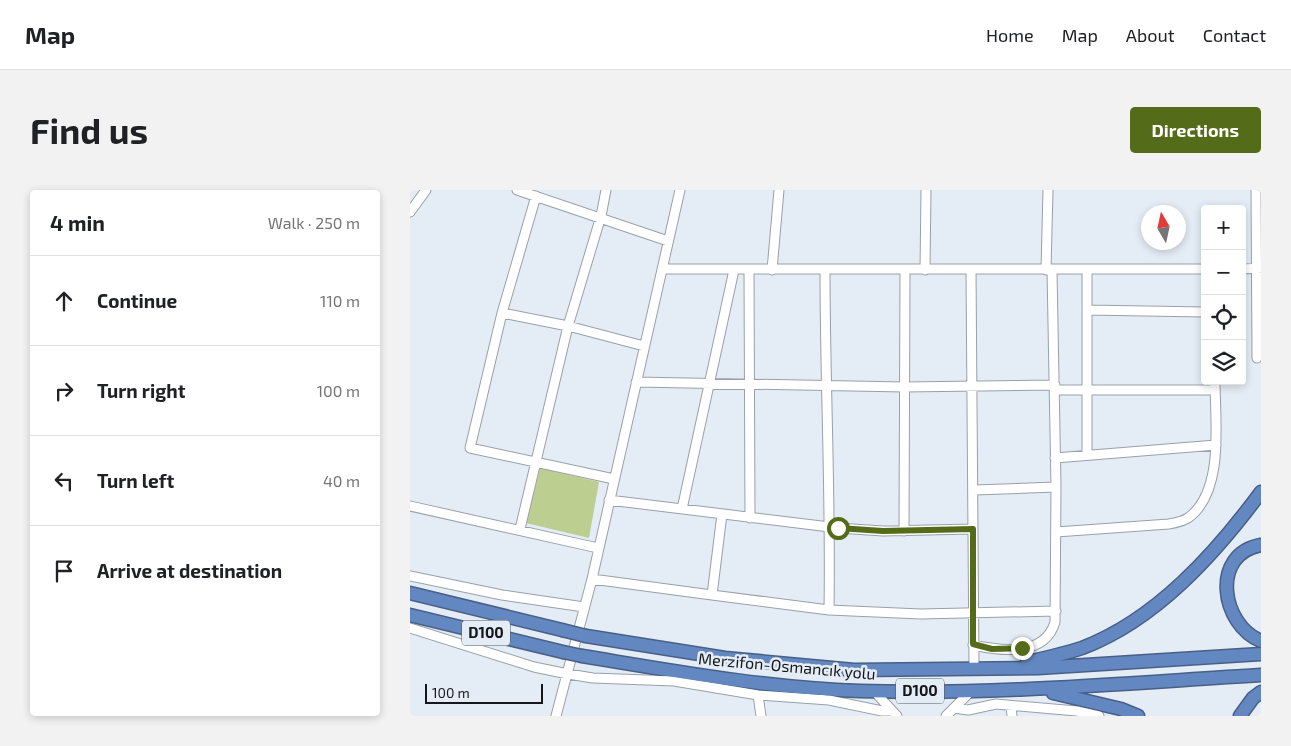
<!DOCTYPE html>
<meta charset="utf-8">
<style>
body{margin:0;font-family:"Exo 2",sans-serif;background:#f2f2f2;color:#202124}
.controls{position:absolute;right:15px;top:15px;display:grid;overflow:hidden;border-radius:5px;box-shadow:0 2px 8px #0003}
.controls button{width:45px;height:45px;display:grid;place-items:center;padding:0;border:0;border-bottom:1px solid #e0e0e0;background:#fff;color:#202124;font:25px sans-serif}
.compass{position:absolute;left:731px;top:15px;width:45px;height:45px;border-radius:50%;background:#fff;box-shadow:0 2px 8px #0003;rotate:351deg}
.scale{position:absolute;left:15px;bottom:12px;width:118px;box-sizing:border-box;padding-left:5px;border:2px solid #15181b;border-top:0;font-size:14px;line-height:18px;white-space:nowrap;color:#15181b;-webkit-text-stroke:4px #e4ecf5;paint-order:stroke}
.stop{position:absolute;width:15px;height:15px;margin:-11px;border:4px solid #546b1a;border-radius:50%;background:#fff}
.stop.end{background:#546b1a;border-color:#fff;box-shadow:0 1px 5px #0008}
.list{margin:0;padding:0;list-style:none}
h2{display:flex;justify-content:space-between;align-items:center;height:65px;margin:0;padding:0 20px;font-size:21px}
h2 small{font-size:16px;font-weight:400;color:#757577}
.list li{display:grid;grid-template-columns:32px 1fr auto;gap:15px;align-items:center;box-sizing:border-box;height:90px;padding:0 20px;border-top:1px solid #e0e0e0}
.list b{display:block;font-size:19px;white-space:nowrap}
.list em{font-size:16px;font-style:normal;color:#757577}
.icon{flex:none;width:28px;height:28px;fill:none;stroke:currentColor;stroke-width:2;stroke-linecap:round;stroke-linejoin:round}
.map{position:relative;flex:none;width:851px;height:526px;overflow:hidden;border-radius:5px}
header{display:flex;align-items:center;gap:30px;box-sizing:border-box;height:70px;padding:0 25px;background:#fff;border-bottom:1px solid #e0e0e0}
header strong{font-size:24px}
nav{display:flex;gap:28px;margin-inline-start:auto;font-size:18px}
.intro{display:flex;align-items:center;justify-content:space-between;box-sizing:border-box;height:120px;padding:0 30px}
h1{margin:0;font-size:35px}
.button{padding:12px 22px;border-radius:5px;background:#546b1a;color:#fff;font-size:18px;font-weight:700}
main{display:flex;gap:30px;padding:0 30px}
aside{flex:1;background:#fff;border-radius:5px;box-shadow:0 2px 8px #0003}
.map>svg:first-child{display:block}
.green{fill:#bccf90}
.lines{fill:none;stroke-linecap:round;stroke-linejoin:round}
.minor-casing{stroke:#99a0a9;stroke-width:11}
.highway-casing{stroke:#486086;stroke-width:15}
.minor{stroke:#fff;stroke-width:9}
.highway{stroke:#6387c0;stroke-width:12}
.highway-bridge-casing{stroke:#486086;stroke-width:15;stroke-linecap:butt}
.highway-bridge{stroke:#6387c0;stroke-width:12}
.route{stroke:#546b1a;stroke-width:6}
.labels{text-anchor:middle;stroke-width:5;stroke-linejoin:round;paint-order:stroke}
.shield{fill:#e4ecf5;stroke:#53585c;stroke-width:1}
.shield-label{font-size:15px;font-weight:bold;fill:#15181b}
.street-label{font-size:16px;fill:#15181b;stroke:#e4ecf5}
</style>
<header>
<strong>Map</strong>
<nav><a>Home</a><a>Map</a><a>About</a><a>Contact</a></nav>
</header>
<div class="intro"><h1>Find us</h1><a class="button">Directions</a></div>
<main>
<aside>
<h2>4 min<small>Walk · 250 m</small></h2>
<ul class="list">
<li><svg class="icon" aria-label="ahead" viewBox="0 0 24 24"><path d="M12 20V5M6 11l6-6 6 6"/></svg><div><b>Continue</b></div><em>110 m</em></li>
<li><svg class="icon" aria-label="right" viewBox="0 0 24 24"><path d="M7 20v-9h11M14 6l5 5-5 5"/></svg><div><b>Turn right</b></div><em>100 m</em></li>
<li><svg class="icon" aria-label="left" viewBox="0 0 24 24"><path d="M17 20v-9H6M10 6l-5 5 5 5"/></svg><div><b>Turn left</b></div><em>40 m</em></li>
<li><svg class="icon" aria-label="arrive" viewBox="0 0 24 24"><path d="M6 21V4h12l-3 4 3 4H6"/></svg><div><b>Arrive at destination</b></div></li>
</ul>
</aside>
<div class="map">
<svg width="851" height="526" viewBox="0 0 851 526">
<rect width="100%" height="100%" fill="#e4ecf5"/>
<path class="green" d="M130,278L189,292L179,348L116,333Z"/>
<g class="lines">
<g class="minor-casing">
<path id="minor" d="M107,0L258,51
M846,0L847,168
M126,6L92,123L60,258L204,289
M0,22L16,0
M252,79H795
M832,79L851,78
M339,80L340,328
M362,80L369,0
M415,80C415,194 421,307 419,420
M515,80L516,0
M561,80L564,478
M636,80L638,0
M677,120L795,122
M92,123L158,136L234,156
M226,192L494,197L645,195
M645,200H805
M677,265V80
M645,268L806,255
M564,300L646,297
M199,310L428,338L473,341L563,339
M0,316L188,358
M272,319L324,80
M110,339L158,136L191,26L196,0
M494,341L495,80
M646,342L759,334C765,333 773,331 778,328C815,302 805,230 805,191
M0,386L92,405L174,417
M182,389L302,405L312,324
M302,405L419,420L511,424L646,421
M0,438L124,477L158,484L183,488L264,491L348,505L419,510L472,521H482
M563,455C591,461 635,467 645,432L646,297L642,80
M464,501L487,526
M348,505L351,526
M601,516L602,526
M544,518L558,520L586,514L667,521L689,526
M146,526L182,389L270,0
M536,526L561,501"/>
</g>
<g class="highway-casing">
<path id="highway" d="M851,355C800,364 811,435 851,451
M0,403L152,440
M0,425L153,462
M176,446L315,468L444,480L628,478L851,464
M172,466C264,481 356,498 450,501C584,505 717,493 851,485
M617,472C635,468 654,464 672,458C746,430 805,364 851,302
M643,503L711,519L728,526
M830,526L843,508L851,502"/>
</g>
<use href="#minor" class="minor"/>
<use href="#highway" class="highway"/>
<g class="highway-bridge-casing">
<path id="highway-bridge" d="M152,440L176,446
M153,462L172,466"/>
</g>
<use href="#highway-bridge" class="highway-bridge"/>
</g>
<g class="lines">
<path class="route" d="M428,338L473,341L563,339V454L582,459L612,458"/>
</g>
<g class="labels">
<g class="shield">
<rect x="52" y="430.5" width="48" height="25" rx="4"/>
<rect x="486" y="488.5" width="48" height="25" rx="4"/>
</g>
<g class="shield-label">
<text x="76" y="448">D100</text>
<text x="510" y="506">D100</text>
</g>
<g class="street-label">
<text transform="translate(377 476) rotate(5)" y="6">Merzifon-Osmancık yolu</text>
</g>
</g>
</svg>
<div class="controls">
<button>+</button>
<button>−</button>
<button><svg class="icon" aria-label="locate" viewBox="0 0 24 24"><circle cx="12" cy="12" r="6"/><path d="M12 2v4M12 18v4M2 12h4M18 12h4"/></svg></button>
<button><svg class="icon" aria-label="layers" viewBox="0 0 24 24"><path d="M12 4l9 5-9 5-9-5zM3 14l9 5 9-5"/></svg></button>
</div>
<svg class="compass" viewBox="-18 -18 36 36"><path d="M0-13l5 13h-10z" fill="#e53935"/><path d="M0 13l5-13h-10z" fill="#757577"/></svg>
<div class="scale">100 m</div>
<div class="stop" style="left:428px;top:338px"></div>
<div class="stop end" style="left:612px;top:458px"></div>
</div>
</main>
